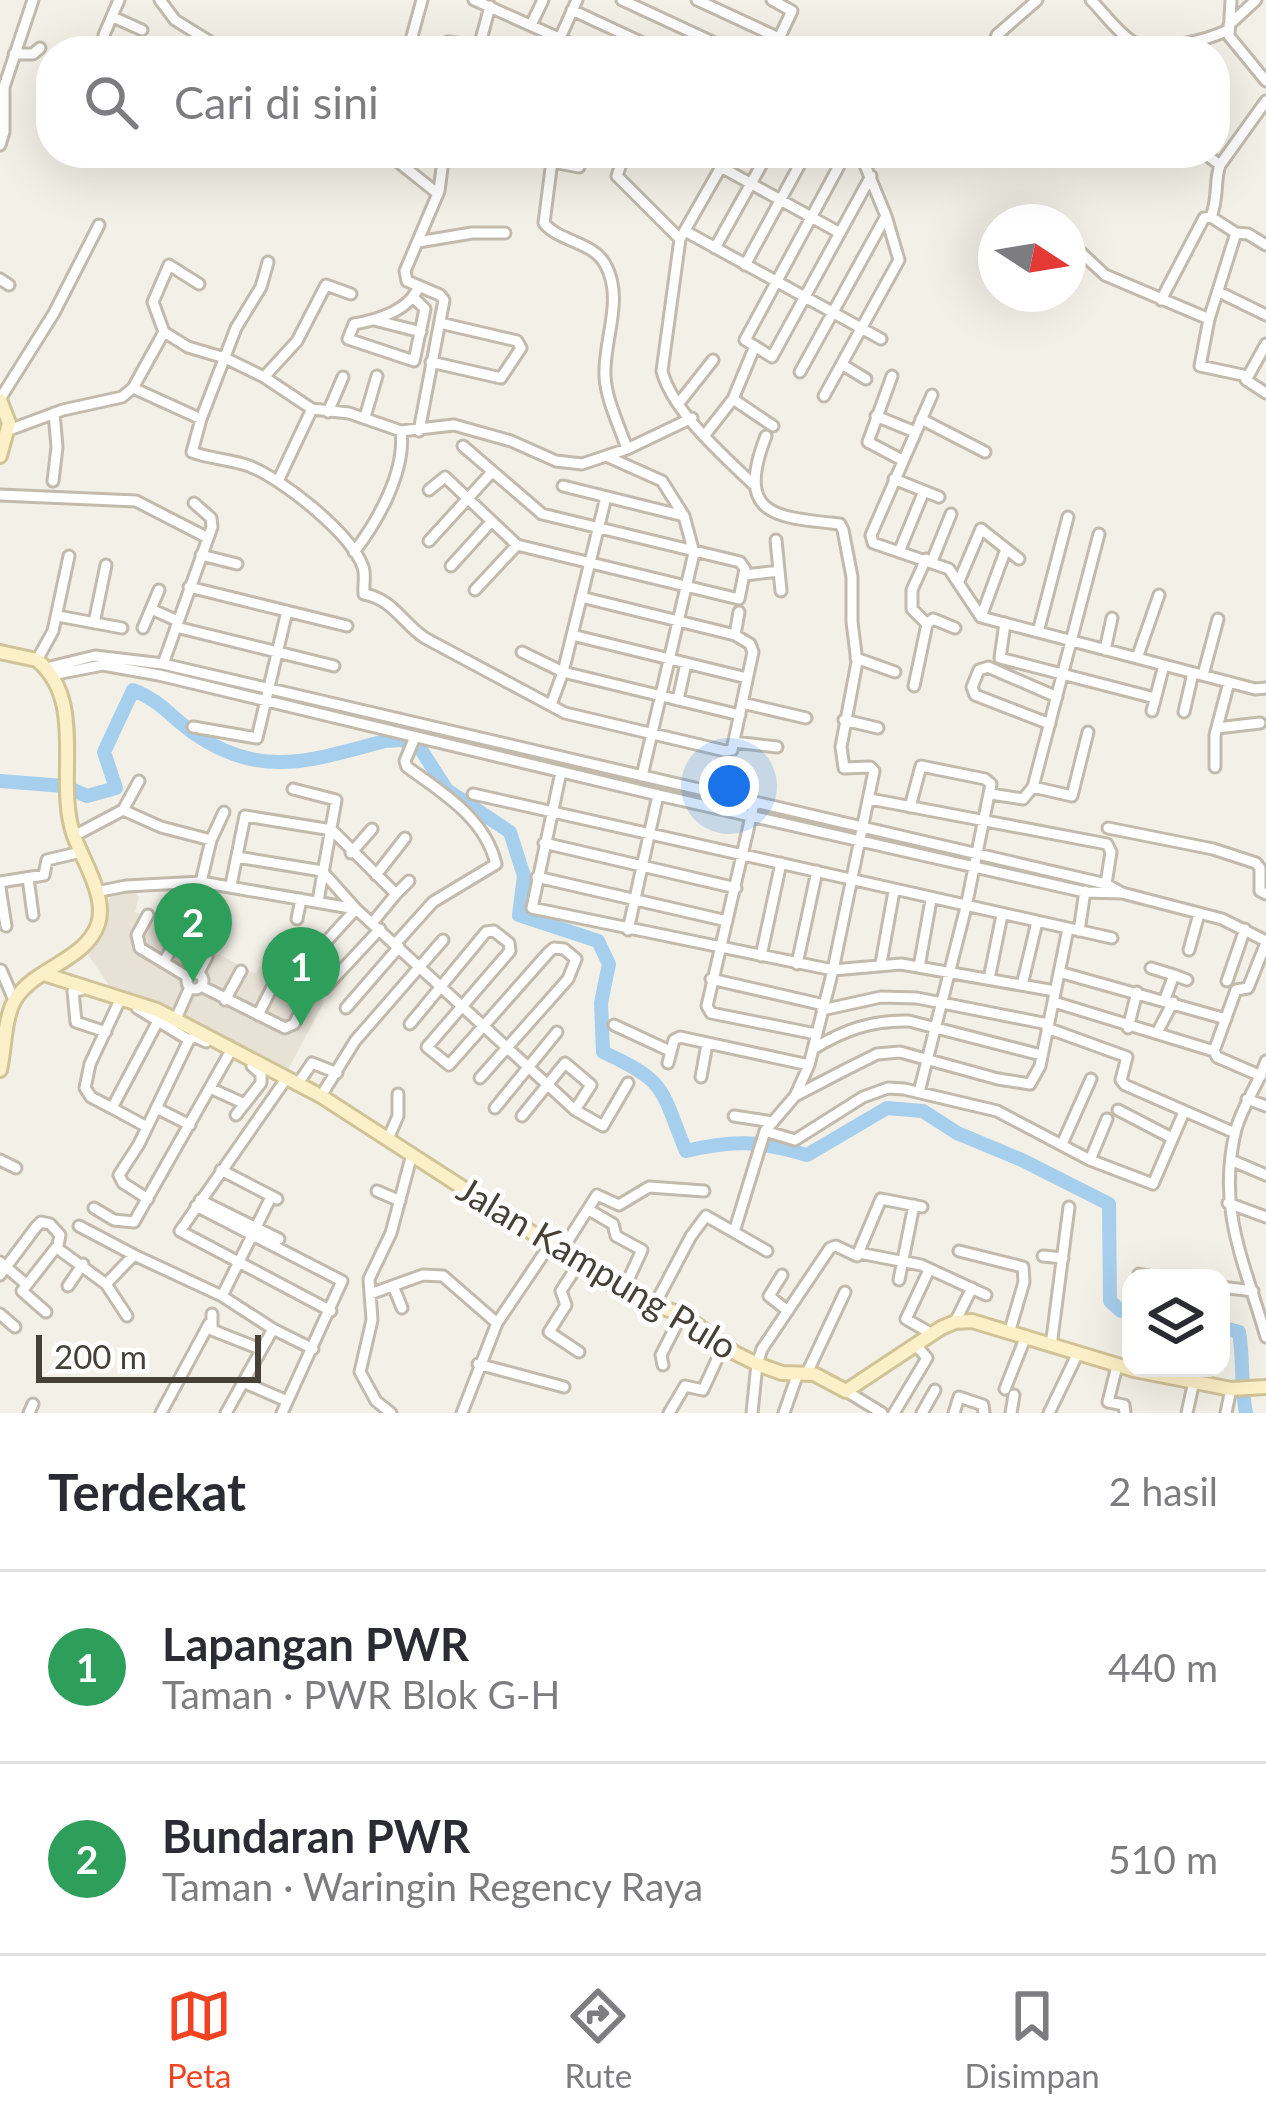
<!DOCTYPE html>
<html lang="id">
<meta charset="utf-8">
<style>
body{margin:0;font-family:Lato,sans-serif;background:#f2f2f3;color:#2b2b33}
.controls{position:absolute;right:36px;bottom:36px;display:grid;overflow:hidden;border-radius:24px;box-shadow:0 12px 48px #0002}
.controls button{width:108px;height:108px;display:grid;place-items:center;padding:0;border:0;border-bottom:3px solid #e1e1e2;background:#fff;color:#2b2b33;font:60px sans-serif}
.compass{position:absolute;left:978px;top:204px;width:108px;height:108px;border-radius:50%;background:#fff;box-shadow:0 12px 48px #0002;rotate:102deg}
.scale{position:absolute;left:36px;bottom:30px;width:225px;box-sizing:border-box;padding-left:12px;border:6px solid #464036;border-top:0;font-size:33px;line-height:42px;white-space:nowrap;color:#464036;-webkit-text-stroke:9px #fff;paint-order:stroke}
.you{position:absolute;left:729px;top:786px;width:42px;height:42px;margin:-30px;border:9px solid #fff;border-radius:50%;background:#1a73e8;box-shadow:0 0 0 18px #1a73e833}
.badge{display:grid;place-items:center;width:78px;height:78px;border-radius:50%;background:#f14221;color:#fff;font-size:39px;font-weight:700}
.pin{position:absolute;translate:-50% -99px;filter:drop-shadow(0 3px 6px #0008)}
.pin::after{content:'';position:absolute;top:63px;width:42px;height:36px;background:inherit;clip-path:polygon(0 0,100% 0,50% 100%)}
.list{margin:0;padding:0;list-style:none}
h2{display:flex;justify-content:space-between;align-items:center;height:156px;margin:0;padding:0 48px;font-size:51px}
h2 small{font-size:39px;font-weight:400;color:#7c7c81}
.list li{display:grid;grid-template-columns:78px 1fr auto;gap:36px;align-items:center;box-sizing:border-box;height:192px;padding:0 48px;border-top:3px solid #e1e1e2}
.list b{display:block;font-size:45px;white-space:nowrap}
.list p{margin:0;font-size:39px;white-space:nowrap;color:#7c7c81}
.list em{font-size:39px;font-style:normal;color:#7c7c81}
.icon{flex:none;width:66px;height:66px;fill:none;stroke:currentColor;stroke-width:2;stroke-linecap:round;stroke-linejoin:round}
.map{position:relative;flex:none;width:1266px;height:1413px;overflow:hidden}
.search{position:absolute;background:#fff;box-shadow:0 12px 48px #0002;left:36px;right:36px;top:36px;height:132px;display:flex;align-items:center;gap:30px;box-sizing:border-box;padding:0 42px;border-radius:48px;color:#7c7c81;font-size:45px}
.sheet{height:540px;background:#fff}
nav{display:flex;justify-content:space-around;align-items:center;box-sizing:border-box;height:168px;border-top:3px solid #e1e1e2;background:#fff;font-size:33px;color:#7c7c81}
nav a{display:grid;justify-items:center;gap:6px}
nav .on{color:#f14221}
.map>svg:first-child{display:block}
.residential{fill:#e7e1d6}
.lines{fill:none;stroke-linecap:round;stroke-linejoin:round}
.river{stroke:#a6cfed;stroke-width:14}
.street-casing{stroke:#c1baad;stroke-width:15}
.secondary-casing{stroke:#d1c398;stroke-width:18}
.street{stroke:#fff;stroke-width:9}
.secondary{stroke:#fcf0c8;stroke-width:12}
.labels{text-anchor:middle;stroke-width:10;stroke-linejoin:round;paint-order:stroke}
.street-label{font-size:36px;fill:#464036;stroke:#fff}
</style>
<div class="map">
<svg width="1266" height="1413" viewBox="0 0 1266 1413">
<rect width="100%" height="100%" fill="#f3f0e7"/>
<path class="residential" d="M133,891L139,897L135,912L160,917L198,935L208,925L224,933L217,953L255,974L271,954L318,976L323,1004L285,1075L107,989L108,984L83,947L101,906L107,905L110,897Z"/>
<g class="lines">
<path class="river" d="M0,781L64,786L87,796L116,788L104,752L133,690C160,700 172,718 195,734C262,780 312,760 385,741L401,740L418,745L447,790L510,832L524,876L519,915L598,941L609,964L601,1003L603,1052C668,1082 660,1088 686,1151C735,1139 758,1141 807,1155L887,1108L923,1111L957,1133L1022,1160L1109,1204L1110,1301L1121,1311H1131
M1221,1327L1239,1332C1244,1360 1240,1384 1246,1413"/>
<g class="street-casing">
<path id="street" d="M160,0L175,20L225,51
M474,0L588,51
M622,0L732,51
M697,0L779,38
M772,0L792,11L773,51
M1091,0C1104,13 1118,33 1133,42C1153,54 1208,40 1228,30
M1231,0L1229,36L1266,81
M572,10L660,51
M113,17L142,30
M531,25L543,0
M1229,25L1256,0
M560,38L577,0
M104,51V35L119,0
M408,51L422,0
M444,51L448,42L479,46
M478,51L490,6
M991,51L997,35L1037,0
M14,54H33L40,48
M0,145L4,132V87L33,0
M387,153L437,193
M506,153L579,167
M553,153L544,223C559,242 592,241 605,264C625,299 603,340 605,376C606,400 620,427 627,449
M617,153L623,158L617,176L680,239
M729,153L680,239L662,371C672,411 724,456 753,484
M846,153L745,340L772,357L871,176
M1204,153L1220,165C1214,182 1219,196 1211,217L1236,233L1209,319L1200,366L1247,376
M1220,165L1266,101
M721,167L840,233
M685,231L881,339
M1236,233L1248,234L1266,245
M418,242L472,233H505
M1075,247L1105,275L1209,319
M715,248L768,153
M745,265L806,153
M0,279L9,285
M199,284L169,265L153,302L164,332L188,347L225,358L264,377L312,409L349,413L401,431L454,425L511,441L556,461L582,464L627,449L692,418
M1219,292L1266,315
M414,298L425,309L414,361L348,339L354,324C378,320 410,310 419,286
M1161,300L1204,218L1211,217
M374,320L421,332
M1266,344L1246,380L1266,393
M431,362L501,378L521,348L517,341L440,323
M843,365L866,379
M800,372L886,216
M892,376L868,442L902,460
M264,377L297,341L326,285L351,294
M133,388L201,419L236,328L261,287L268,262
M932,395L871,535L873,543L949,569L981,617L1255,689L1266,688
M824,396L899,260L886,216L860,153
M0,399L54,313L99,225
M733,399L773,426
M679,403L713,360
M328,412L343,377
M876,416L915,432
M365,417L377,376
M201,419L192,452C210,459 230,459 249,466C281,478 351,533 363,567C366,575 363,585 364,594C393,599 402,623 425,638L565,713L725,751L732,750L753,652L750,644L735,635L581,597
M921,419L985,452
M9,430L63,410L122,397L133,388L164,332
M419,431L444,300L440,295L407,281L405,271L439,191L444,153
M704,436L733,399L755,346
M766,436C735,516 774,517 840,524L843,530L852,577V622L857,662L841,747L844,768L870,767L874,771L833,970L809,1065L795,1096
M606,456L662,481L684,516L694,553L642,776
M894,479L939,497
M53,481L57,447L54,413
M278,481L312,409
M563,486L684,516
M429,490L445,477L517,545L739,599L745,569L740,562L542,514L463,446
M0,495L136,501L208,538
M776,540L781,591
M429,541L492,472
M354,552C378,521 406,471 401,431
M899,552L924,491
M201,555L237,564
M926,559L912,590V609L927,624L933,619L955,628
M932,561L951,514
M451,566L491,522
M745,575L779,571
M959,581L981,529L1019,559
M189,587L347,626
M159,590L151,609L178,621
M475,590L517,545
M58,616L122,628
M981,617L1006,549
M94,623L106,565
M1005,623L1000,658L1155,698
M176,627L334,666
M143,628L151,609
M1038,632L1068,517
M572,635L747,678
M735,635L739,612
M1105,650L1112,618
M522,652L563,672L740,715
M856,658L895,672
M1137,658L1159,595
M37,660L53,631L69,556
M163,664L212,527L211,518L194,503
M46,668L95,656L163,664L1106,884L1122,893L1222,919L1266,941
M51,675L103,665L159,675L658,795L1085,892L1122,893
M1203,675L1218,619
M914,686L927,624
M678,700L686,663
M742,703L806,718
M551,705L563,672L606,497
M1152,711L1164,665
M1184,712L1193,673
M844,720L878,728
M1050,724L975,695L972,687L979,670L988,667L1057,697
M193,727L257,738L287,611
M1217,728L1260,723
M734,742L777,747
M1215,767V735L1229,682
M561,772L532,908L833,970L901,964L1055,991
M1033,787L1072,796L1088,732
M293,789L336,800L318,901
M473,794L1112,938
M991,794L1023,799L1033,787L1099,534
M870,799L1107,844L1111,852L1106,884
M910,807L921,766L985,779L991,784L966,907L919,1092
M753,808L707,1006L711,1013L816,1034
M123,810L161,827L211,840
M1108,828L1213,849L1256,863L1260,868V891L1266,894
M74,836L123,810L139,781
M544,843L736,888
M351,853L372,829
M237,857L322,871L356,909L325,943
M376,875L405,838
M537,877L727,921
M28,878L33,915
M0,882L44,875L47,860L81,852
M201,882L211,840L224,812
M231,885L245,816L332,830L396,894L373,922
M0,888L6,926
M96,892L126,886L201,882L356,909L575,1110L603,1126L628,1083
M396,894L409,881
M148,915L137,935L140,948L188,977
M297,919L301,899
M628,930L658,795
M1079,931L1085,891
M396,943L433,902L496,864C485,818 443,793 407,767L405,761L415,737
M1189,950L1199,914
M761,956L781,863
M164,962L180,933
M881,963L894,891
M797,964L817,871
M919,967L931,900
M1151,968L1174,975
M1,970L14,1000
M1059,972L1226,1019
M187 981a8 8 0 1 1 16 0a8 8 0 1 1-16 0Z
M198,974L207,957L200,951L203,942
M711,979L824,1005
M989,979L1002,915
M1227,981L1245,929
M1022,985L1037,922
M201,986L285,1028L294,1024L318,978
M324,989L380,929
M81,990L73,991L76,1022L106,1032
M1165,999L1174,975L1187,980
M225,1000L241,971
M1054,1002L1214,1051L1217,1057L1261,1076
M137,1008L189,1040L195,1037L206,1042
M346,1008L399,947
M822,1010L881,997L917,998L1048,1024
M258,1015L283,966
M175,1021L190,987
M410,1024L486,932L494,931L509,943L510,951L427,1047L449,1065L549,952L554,948L564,949L576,959L568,979L480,1078
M614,1025L670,1051
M1047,1028L1127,1057L1121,1080L1125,1085L1235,1133
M1128,1028L1137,992
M1159,1029L1173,1002
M813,1049C844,1030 872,1020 909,1021L1041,1055
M1214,1051L1236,990L1248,988L1266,943
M1266,1061C1258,1085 1243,1105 1236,1129C1216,1209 1245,1263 1266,1337
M668,1063L674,1040L680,1037L809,1065
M701,1077L707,1044
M286,1079L180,1231L331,1311
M297,1085L312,1063L337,1073
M212,1089L245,1104
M321,1096L355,1041L443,940
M1247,1099L1266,1106
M112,1108L91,1097L85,1088L90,1064L120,1000
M156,1108L190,1125
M495,1108L557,1032
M1118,1110L1170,1137
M236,1115L261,1083V1074L252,1066
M522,1116L565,1063L591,1085L575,1110
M734,1116L773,1122
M147,1127L112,1108L158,1021
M765,1131L795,1140L863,1097L888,1088L904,1089L997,1111L1090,1160L1153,1184L1184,1112
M388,1139L398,1116V1094
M1062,1144L1091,1079
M0,1160L16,1168
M1090,1160L1107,1119
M1233,1161L1266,1175
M221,1170L277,1199
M377,1191L400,1201
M148,1199L123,1183L119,1175L139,1144L189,1040
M200,1200L279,1239
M1228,1203L1266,1217
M196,1206L342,1281L282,1413
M94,1208L114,1220L134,1222L229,1054
M589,1210L613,1224L616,1236L642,1250L623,1291
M79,1226L134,1255
M734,1232L765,1131L795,1096L845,1070L877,1054L900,1052L998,1079L1030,1084L1040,1066L1068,929
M61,1251L106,1284
M959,1251L1023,1267L1024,1282L1010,1330
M560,1253L597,1195L619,1205L649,1187L704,1191
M859,1253L921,1265L986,1295
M1043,1256L1063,1258
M0,1262L26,1284
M579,1263L561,1291L566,1305L549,1332L579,1352
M929,1270L906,1319L932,1334
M1139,1274L1158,1278
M0,1275L36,1227L41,1222L50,1224L60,1235L58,1245L22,1291L46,1312
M782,1275L769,1296L788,1311
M899,1280L914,1205
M68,1286L83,1264
M1221,1287L1253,1291
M394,1288L402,1308
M370,1294L423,1275L443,1276L497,1323
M222,1296L271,1197
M654,1306L691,1236L706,1216L767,1251
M0,1314L15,1327
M212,1314V1330L260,1349
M127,1316L106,1284L134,1255L222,1296L273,1329
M955,1322L972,1288
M1051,1346L1069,1207
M478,1364L564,1387
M663,1365L661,1355L682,1314
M1117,1366L1108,1402L1124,1405L1125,1413
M807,1373L845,1292
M243,1382L287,1401
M1005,1389L1026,1336
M846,1391L882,1413
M29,1413L33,1404
M161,1413L209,1324
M226,1413L273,1329L313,1349
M391,1413L376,1401L360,1372L372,1320L369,1279L391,1233L412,1154
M462,1413L497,1323L549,1246
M669,1413L685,1386L703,1390L724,1344
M752,1413L757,1364L762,1349L830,1248L836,1246L857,1256L881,1199L922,1207
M784,1413L798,1373
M894,1413L927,1358L915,1344
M922,1413L935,1390
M954,1413L959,1397L983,1405L984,1413
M1011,1413L1014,1395
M1049,1413L1077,1355
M1187,1413L1194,1381
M1226,1413L1231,1389"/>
</g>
<g class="secondary-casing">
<path id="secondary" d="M0,400L9,423L0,456
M0,652L37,660C88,702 54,781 74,836C83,861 107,897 98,924C86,960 35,968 16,998C4,1016 5,1049 0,1070
M44,974L157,1010L321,1096L636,1300L682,1314L735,1353L757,1364L782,1373L814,1374L846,1391L941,1328L955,1322L972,1321L1134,1370L1231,1389L1266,1387"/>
</g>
<use href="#street" class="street"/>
<use href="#secondary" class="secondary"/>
</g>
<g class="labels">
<g class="street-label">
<text transform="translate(597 1268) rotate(31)" y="13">Jalan Kampung Pulo</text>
</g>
</g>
</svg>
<div class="controls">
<button><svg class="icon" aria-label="layers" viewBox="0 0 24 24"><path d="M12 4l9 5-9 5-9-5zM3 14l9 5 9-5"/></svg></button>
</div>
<svg class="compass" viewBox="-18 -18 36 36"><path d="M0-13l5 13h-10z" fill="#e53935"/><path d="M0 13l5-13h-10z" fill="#7c7c81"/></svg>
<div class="scale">200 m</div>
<div class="you"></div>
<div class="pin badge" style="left:301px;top:1026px;background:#2e9e5b">1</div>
<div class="pin badge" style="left:193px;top:982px;background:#2e9e5b">2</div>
<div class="search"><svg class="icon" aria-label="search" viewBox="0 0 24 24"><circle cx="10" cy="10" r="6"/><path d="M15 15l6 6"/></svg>Cari di sini</div>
</div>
<section class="sheet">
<h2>Terdekat<small>2 hasil</small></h2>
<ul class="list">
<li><span class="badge" style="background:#2e9e5b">1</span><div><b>Lapangan PWR</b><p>Taman · PWR Blok G-H</p></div><em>440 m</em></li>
<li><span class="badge" style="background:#2e9e5b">2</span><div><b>Bundaran PWR</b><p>Taman · Waringin Regency Raya</p></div><em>510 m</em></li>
</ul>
</section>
<nav>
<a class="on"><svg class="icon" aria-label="map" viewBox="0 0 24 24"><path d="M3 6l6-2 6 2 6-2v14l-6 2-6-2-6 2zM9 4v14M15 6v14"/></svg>Peta</a>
<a><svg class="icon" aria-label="directions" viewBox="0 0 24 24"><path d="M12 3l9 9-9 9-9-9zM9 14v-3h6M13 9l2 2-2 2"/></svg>Rute</a>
<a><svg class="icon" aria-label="saved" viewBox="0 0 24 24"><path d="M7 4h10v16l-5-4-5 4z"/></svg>Disimpan</a>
</nav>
